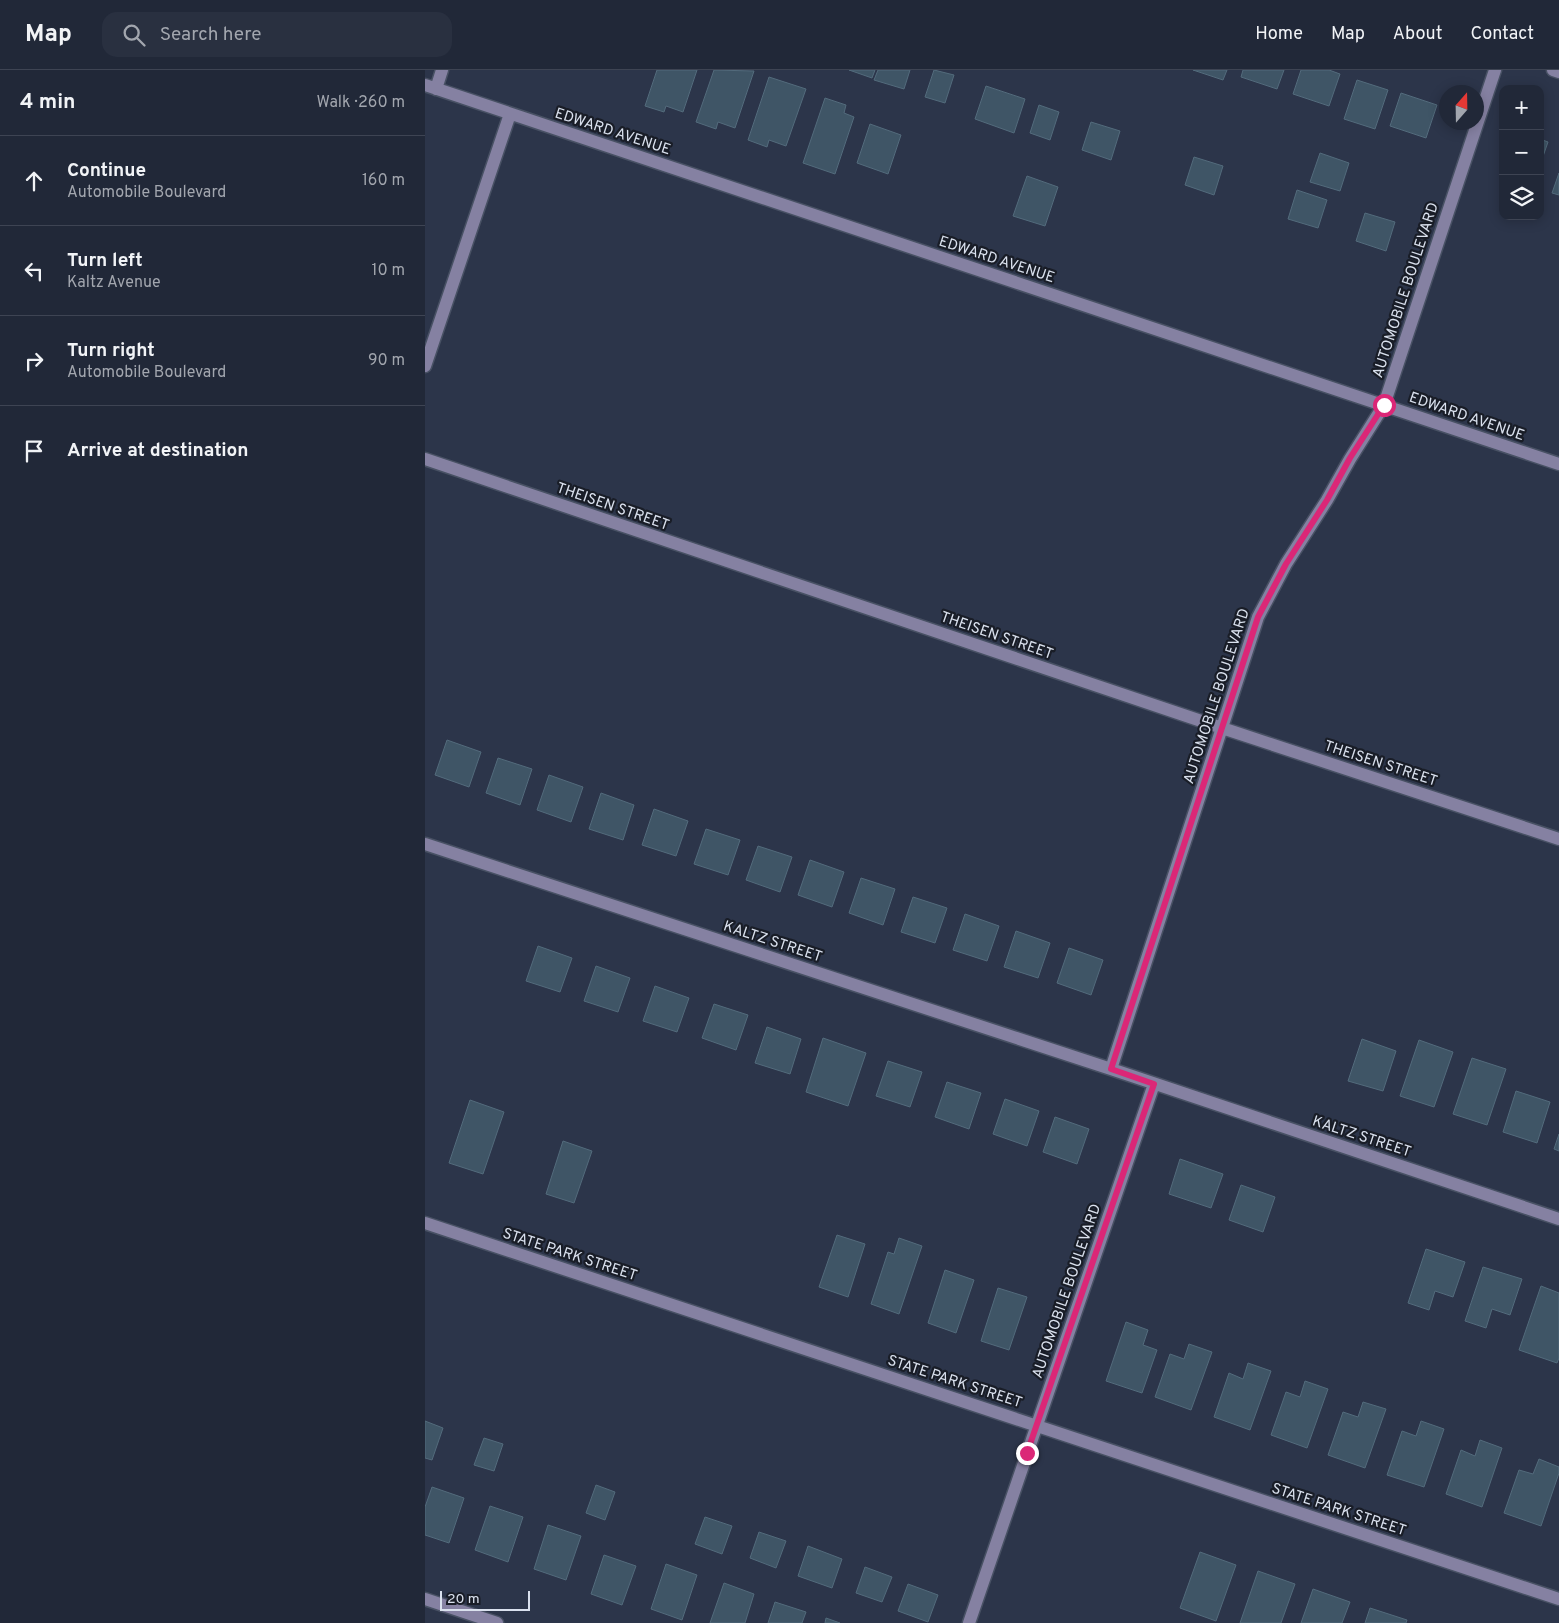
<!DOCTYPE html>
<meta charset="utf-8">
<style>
body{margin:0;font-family:Overpass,sans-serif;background:#293040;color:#f1f3f6}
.controls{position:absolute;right:15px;top:15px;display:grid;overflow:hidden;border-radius:10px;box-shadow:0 2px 12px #0003}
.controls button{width:45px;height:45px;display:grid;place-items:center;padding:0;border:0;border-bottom:1px solid #3e4453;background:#212838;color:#f1f3f6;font:25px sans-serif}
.compass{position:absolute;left:1014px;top:15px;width:45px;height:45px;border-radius:50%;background:#212838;box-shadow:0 2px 12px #0003;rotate:20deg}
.scale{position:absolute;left:15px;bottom:12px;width:90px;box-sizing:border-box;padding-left:5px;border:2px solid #dae1ee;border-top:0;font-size:14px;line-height:18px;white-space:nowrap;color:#dae1ee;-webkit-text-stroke:4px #191d27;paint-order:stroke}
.stop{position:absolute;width:15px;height:15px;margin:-11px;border:4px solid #db2777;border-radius:50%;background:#fff}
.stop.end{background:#db2777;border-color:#fff;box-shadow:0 1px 5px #0008}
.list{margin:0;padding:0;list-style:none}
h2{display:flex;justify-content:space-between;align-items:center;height:65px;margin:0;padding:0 20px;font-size:21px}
h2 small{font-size:16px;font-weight:400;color:#a2a6ae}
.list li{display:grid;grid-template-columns:32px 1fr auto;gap:15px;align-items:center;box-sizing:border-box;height:90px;padding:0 20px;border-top:1px solid #3e4453}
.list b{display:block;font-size:19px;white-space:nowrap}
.list p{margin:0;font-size:16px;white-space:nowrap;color:#a2a6ae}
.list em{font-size:16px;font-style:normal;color:#a2a6ae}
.icon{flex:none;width:28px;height:28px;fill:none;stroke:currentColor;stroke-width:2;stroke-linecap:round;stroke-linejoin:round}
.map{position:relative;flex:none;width:1134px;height:1553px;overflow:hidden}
header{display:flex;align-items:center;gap:30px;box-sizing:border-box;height:70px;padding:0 25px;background:#212838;border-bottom:1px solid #3e4453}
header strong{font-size:24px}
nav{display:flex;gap:28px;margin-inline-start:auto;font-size:18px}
.search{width:350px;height:45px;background:#293040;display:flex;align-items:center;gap:12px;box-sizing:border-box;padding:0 18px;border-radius:15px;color:#a2a6ae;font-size:19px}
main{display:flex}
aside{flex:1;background:#212838}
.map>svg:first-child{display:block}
.building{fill:#3f5566;stroke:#536b7c}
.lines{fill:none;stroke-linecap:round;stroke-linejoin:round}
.minor-casing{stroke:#485164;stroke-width:15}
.minor{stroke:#8581a2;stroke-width:12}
.route{stroke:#db2777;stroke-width:6}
.labels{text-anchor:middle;stroke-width:4.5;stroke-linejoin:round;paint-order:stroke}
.street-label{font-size:15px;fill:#dae1ee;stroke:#191d27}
</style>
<header>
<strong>Map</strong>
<div class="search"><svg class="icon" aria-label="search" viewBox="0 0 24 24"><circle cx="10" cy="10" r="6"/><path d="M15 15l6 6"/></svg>Search here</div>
<nav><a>Home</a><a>Map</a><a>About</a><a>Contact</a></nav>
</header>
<main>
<aside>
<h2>4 min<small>Walk · 260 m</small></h2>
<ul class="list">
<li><svg class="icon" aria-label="ahead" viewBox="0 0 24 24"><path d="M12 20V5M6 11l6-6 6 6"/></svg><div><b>Continue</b><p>Automobile Boulevard</p></div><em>160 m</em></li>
<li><svg class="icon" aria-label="left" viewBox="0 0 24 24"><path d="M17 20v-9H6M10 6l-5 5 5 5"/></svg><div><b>Turn left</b><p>Kaltz Avenue</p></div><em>10 m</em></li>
<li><svg class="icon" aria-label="right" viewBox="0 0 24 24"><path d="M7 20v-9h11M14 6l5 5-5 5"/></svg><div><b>Turn right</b><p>Automobile Boulevard</p></div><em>90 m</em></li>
<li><svg class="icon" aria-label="arrive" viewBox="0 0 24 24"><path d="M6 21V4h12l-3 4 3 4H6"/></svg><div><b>Arrive at destination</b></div></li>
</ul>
</aside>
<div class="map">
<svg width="1134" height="1553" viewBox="0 0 1134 1553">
<rect width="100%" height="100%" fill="#2c354a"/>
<path class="building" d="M232,0H272L258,42L241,36L239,42L220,36Z
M289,0L329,1L310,58L293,52L291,59L271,52Z
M424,0H450L447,8Z
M453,0H485L479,19L449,10Z
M509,0L529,5L520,33L500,27Z
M768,0H802L798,10Z
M818,0H859L852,19L816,7Z
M876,0H904L915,4L904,36L868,24Z
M344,7L381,19L361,76L344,70L342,77L323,70Z
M932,10L963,20L950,59L919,49Z
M561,16L600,29L589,63L550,49Z
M976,23L1012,35L1001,68L965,56Z
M400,28L421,35L419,43L429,47L410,104L378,93Z
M614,35L634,42L625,70L605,63Z
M666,52L695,61L686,90L657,80Z
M445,54L476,65L463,104L432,93Z
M1115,69L1123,72L1115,95Z
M895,83L924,93L915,121L885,112Z
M769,87L798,96L789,125L760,115Z
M1134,103V125L1127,123Z
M602,106L633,117L620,156L588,146Z
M872,120L902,130L893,158L863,149Z
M940,143L970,152L961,181L931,171Z
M22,670L56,682L44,717L10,705Z
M73,688L107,699L95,735L61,723Z
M124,705L158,717L146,752L112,740Z
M176,723L209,735L198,770L164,759Z
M229,739L263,751L251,786L217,775Z
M281,759L315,770L303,805L269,794Z
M333,776L367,787L355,822L321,810Z
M385,790L419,802L407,837L373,825Z
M436,808L470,819L458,855L424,843Z
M488,827L522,838L510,873L476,862Z
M540,844L574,856L562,891L528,880Z
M591,861L625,873L613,908L579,897Z
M113,876L147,888L135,922L101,911Z
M644,878L678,890L666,925L632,913Z
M171,896L205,908L193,942L159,931Z
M230,916L264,928L252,962L218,951Z
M289,934L323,945L311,980L277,968Z
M342,957L376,969L365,1004L330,993Z
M398,968L441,983L423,1036L381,1022Z
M937,969L971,981L958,1021L923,1011Z
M994,970L1028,982L1009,1037L975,1026Z
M1047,988L1081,999L1062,1055L1028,1044Z
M463,991L497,1002L485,1037L451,1026Z
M522,1012L556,1023L544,1059L510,1047Z
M1091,1021L1125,1032L1112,1073L1078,1062Z
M580,1029L614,1041L602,1076L568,1064Z
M45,1030L79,1042L58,1104L24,1093Z
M630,1047L664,1059L652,1094L618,1082Z
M1134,1064V1081L1129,1079Z
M138,1071L167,1081L149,1133L121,1124Z
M755,1089L798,1104L786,1138L744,1124Z
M816,1115L850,1127L838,1162L804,1150Z
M412,1165L440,1174L423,1227L394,1217Z
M474,1168L497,1176L474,1244L446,1234L463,1182L469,1184Z
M1001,1179L1040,1192L1028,1227L1010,1221L1004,1240L983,1233Z
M1058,1197L1097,1209L1085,1245L1067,1239L1061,1258L1040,1251Z
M520,1200L549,1210L531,1263L503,1253Z
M1116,1216L1134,1223V1288L1132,1293L1094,1280Z
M573,1218L602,1227L584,1280L556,1271Z
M701,1252L723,1260L718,1275L732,1280L717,1323L681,1311Z
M764,1274L787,1282L766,1340L730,1327L745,1284L759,1289Z
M823,1293L846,1301L825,1360L789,1347L804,1303L818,1309Z
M880,1311L903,1319L882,1378L846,1365L861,1322L875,1327Z
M938,1332L961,1339L940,1398L903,1385L918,1342L933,1347Z
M0,1351L18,1358L7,1390L0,1388Z
M996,1351L1019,1359L999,1417L962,1405L977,1361L991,1366Z
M59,1368L78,1374L69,1401L49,1395Z
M1055,1370L1077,1378L1057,1437L1021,1424L1036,1380L1050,1386Z
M1114,1389L1134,1397V1403L1116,1456L1079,1443L1094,1400L1108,1404Z
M171,1415L190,1422L180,1450L161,1443Z
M7,1417L39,1428L24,1473L0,1465V1437Z
M65,1436L98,1447L83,1492L50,1480Z
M280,1447L307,1456L297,1484L270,1474Z
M123,1455L156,1466L141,1510L109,1499Z
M334,1462L361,1471L351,1498L325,1488Z
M383,1476L417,1489L407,1518L373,1506Z
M775,1482L811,1495L791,1551L755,1538Z
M179,1485L211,1496L197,1535L166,1524Z
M241,1494L272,1505L257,1550L226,1539Z
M440,1497L467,1507L457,1532L431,1523Z
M833,1501L870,1514L856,1553H815Z
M299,1513L329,1524L320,1553H285Z
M483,1514L513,1525L503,1552L473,1541Z
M888,1519L925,1532L917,1553H876Z
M350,1532L381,1542L377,1553H343Z
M945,1538L982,1550L981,1553H940Z
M401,1548L415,1553H400Z"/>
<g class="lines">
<g class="minor-casing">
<path id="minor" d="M1128,0L1134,2
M0,15L1134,394
M11,19L17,0
M0,296L85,44
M0,389L797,658L1134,769
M0,774L686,999L1134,1149
M686,999L833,547L861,494L902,430L925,389L959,335L1070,0
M0,1153L1134,1529
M0,1529L72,1553
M544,1553L729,1014"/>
</g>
<use href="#minor" class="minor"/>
</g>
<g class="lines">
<path class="route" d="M602,1383L729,1014L686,999L833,547L861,494L902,430L925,388L959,335"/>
</g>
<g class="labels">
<g class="street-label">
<text transform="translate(188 61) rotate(18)" y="5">EDWARD AVENUE</text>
<text transform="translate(572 189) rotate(18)" y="5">EDWARD AVENUE</text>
<text transform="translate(980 220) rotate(-72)" y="5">AUTOMOBILE BOULEVARD</text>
<text transform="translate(1042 346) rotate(19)" y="5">EDWARD AVENUE</text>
<text transform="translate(188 436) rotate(19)" y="5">THEISEN STREET</text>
<text transform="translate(572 565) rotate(19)" y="5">THEISEN STREET</text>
<text transform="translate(791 626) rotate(-72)" y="5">AUTOMOBILE BOULEVARD</text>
<text transform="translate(956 693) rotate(18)" y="5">THEISEN STREET</text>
<text transform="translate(348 871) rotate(18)" y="5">KALTZ STREET</text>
<text transform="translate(937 1066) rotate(18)" y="5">KALTZ STREET</text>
<text transform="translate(145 1184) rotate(18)" y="5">STATE PARK STREET</text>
<text transform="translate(641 1221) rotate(-71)" y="5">AUTOMOBILE BOULEVARD</text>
<text transform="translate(530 1311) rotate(18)" y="5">STATE PARK STREET</text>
<text transform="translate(914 1439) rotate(18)" y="5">STATE PARK STREET</text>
</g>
</g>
</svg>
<div class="controls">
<button>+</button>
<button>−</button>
<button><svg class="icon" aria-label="layers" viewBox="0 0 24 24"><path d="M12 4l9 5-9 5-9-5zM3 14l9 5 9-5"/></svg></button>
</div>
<svg class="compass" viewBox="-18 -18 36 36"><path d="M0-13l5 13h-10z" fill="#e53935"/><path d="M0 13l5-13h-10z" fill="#a2a6ae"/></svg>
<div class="scale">20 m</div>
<div class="stop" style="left:959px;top:335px"></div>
<div class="stop end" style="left:602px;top:1383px"></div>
</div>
</main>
